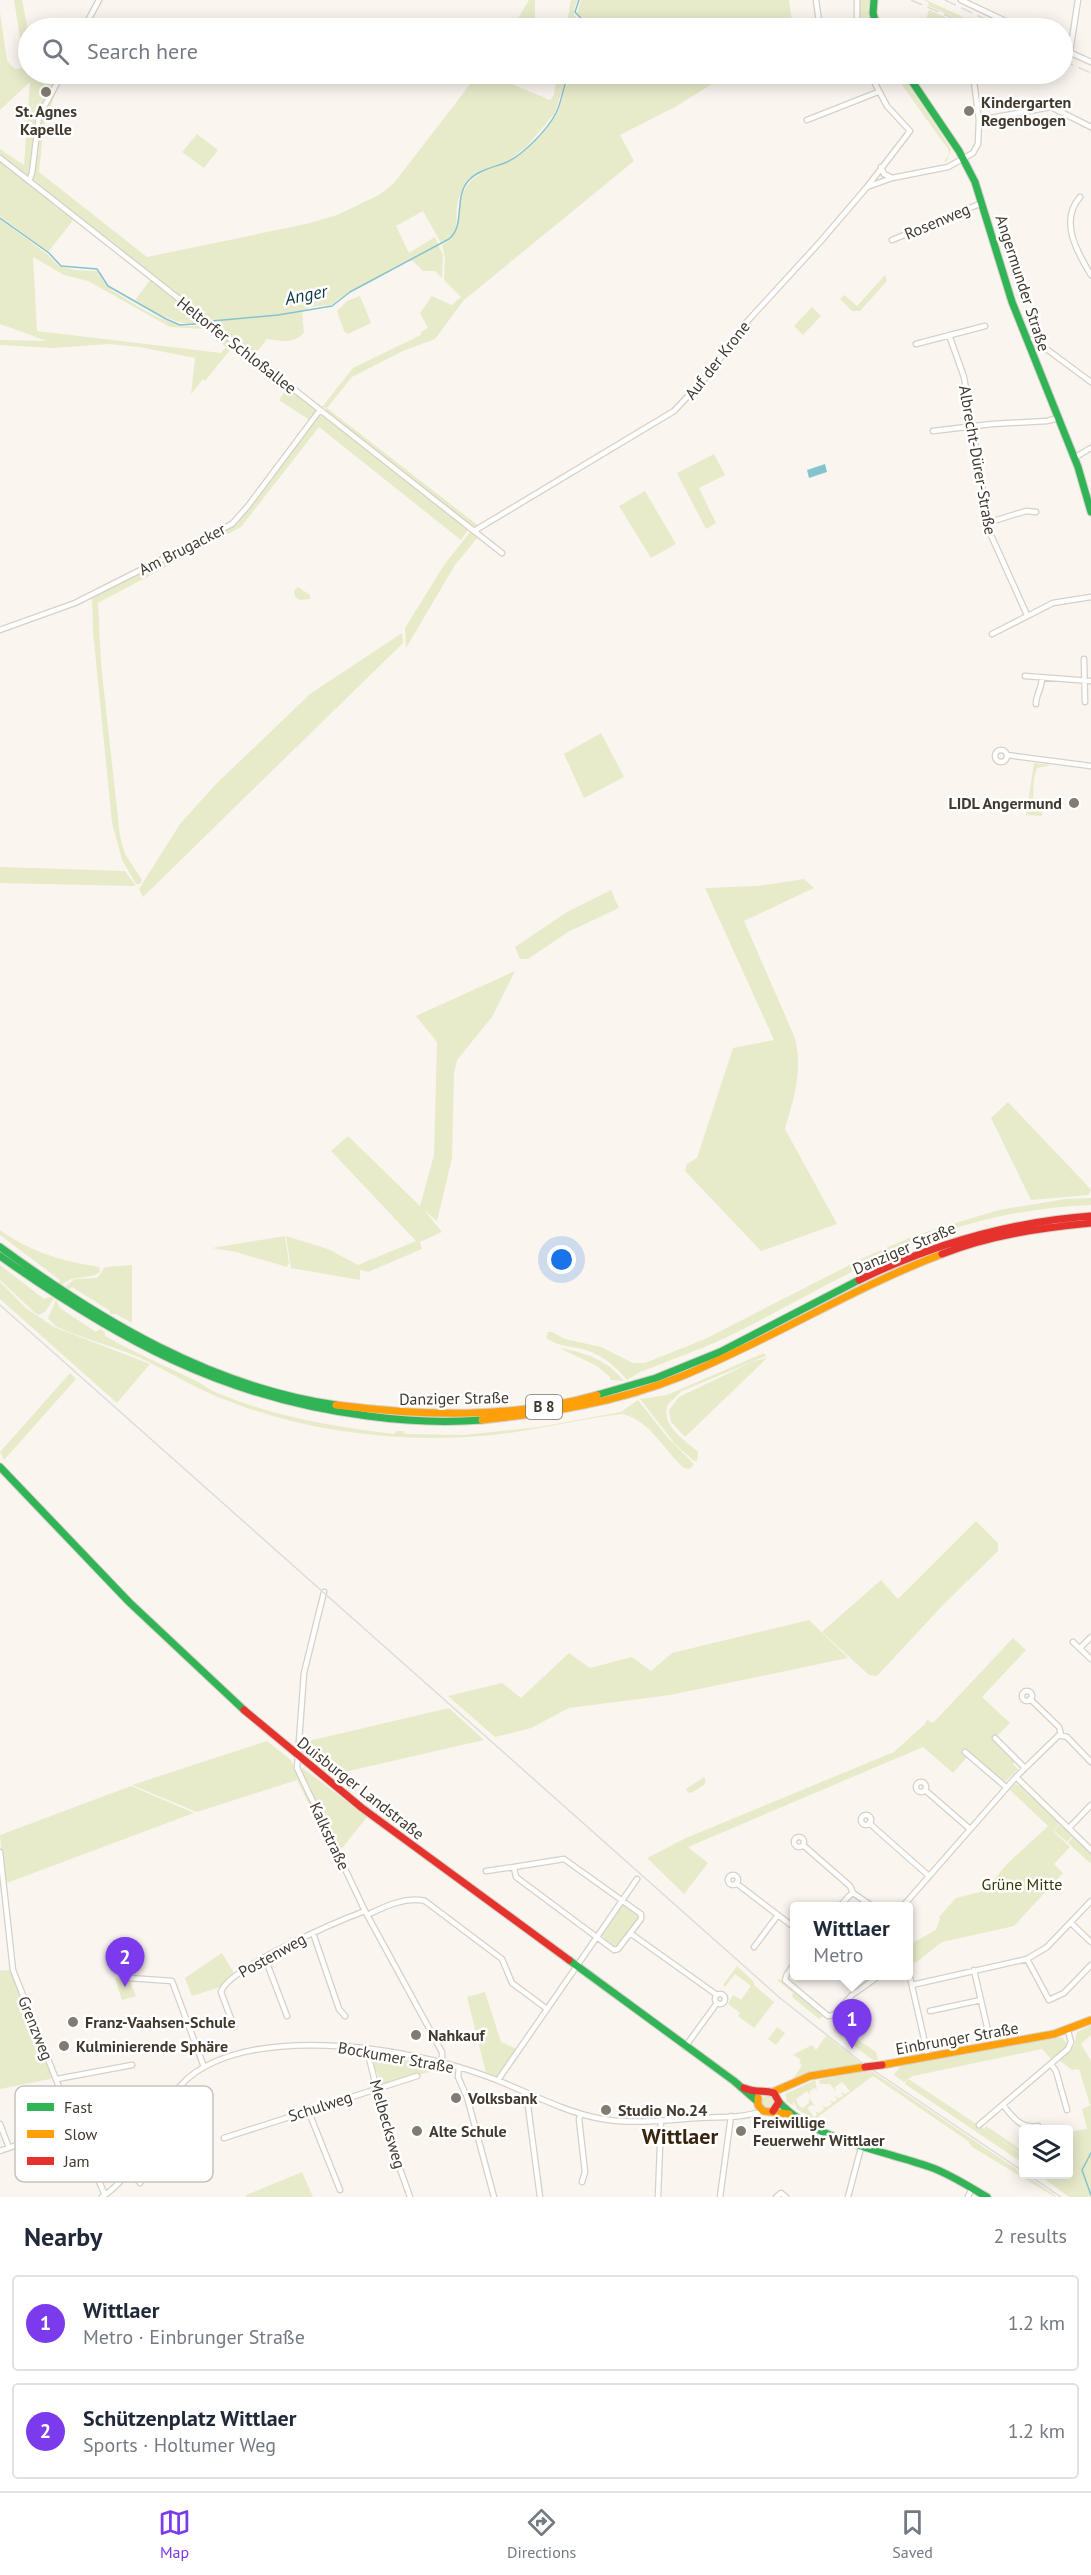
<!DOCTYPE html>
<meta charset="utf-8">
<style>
body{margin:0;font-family:"PT Sans",sans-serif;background:#f6f6f7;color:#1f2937}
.controls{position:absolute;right:18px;bottom:18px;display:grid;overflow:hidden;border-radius:6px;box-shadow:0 3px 15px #0003}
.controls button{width:54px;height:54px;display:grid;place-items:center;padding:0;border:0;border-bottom:2px solid #e0e1e3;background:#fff;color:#1f2937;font:30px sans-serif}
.you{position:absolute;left:562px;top:1260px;width:21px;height:21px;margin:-15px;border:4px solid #fff;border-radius:50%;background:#1a73e8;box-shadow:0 0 0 9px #1a73e833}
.badge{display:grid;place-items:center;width:39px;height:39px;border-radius:50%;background:#7c3aed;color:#fff;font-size:20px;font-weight:700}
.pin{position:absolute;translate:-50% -50px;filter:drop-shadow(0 2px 3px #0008)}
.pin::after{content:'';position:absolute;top:32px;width:21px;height:18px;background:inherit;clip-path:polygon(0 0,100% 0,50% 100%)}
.popup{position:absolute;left:790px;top:1902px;width:123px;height:78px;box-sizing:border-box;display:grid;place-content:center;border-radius:6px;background:#fff;filter:drop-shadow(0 2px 4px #0005);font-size:20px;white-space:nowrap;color:#747a83}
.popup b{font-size:22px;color:#1f2937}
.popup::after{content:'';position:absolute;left:50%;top:100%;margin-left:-12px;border:12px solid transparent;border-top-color:#fff}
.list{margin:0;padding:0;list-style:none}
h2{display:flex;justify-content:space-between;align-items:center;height:78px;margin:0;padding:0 24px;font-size:26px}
h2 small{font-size:20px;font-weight:400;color:#747a83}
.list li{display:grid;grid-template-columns:39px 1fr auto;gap:18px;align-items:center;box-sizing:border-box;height:96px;margin:0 12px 12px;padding:0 12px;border:2px solid #e0e1e3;border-radius:6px}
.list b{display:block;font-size:22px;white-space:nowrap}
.list p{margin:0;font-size:20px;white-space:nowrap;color:#747a83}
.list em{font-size:20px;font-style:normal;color:#747a83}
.icon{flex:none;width:33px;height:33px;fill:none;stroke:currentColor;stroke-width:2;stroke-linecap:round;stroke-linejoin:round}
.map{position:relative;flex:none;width:1091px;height:2197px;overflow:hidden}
.search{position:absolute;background:#fff;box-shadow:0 3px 15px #0003;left:18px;right:18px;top:18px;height:66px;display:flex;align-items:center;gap:15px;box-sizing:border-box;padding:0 21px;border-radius:33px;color:#747a83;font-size:22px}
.sheet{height:294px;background:#fff}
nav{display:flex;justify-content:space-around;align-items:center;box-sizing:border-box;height:84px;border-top:2px solid #e0e1e3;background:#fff;font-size:16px;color:#747a83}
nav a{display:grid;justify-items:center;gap:3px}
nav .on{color:#7c3aed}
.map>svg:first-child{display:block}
.green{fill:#e8ebca;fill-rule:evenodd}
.water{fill:#85c3cf}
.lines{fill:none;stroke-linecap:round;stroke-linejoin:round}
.stream{stroke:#85c3cf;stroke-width:1.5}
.street-casing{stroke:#d7d0c8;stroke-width:7}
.fast-casing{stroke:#d7d0c8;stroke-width:9}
.slow-casing{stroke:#d7d0c8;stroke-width:9}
.jam-casing{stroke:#d7d0c8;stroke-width:9}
.street{stroke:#fefefd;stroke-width:4.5}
.fast{stroke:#30b455;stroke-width:7}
.slow{stroke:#ff9f0a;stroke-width:7}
.jam{stroke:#e5322d;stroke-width:7}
.tram{stroke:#dfdddb;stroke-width:1.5}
.rail{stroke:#dfdddb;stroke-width:1.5;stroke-dasharray:12 6;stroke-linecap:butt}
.jam-bridge-casing{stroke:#d7d0c8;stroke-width:9;stroke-linecap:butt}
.jam-bridge{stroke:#e5322d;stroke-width:7}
.poi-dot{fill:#827b72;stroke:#fff;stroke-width:2}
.labels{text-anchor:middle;stroke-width:5;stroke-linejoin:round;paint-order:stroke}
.shield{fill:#fff;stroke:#7b746d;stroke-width:1.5}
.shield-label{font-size:15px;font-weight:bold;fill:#42392e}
.poi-label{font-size:16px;font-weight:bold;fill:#42392e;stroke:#fff;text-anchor:start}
.street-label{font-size:16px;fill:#42392e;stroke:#fff}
.park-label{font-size:16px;fill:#353b05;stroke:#fff}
.water-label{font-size:18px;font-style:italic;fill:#0f3942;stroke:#fff}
.district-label{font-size:22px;font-weight:bold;fill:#38250e;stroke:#fff}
.key{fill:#fff;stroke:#c6c4c0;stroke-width:1.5}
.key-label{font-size:16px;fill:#42392e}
</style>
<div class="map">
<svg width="1091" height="2197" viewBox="0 0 1091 2197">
<rect width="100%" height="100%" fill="#faf5ef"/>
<path class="green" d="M14,0H22L28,30V74H62L43,105L39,104L30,175L26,177L0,157V149L24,165L30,82L0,110V12L7,61L15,69L25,68Z
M529,0H535V17L531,28H512Z
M571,0H578L574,8V15L588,28H566Z
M581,0H789L793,28H592L577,14Z
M857,0H870L868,10L873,28H858Z
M924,0H926L987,28H979L922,3L928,5L929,3Z
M929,10L970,28H947L926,19Z
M478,74H515L513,80L508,82H512L514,85L550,100L554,95L557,74H577L565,81L555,113L526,147L509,160L469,178C464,187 458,196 457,206C455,225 461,232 441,243L423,211L396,226L409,253L435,237L443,255L442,278L435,271H423L413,261H406L397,266L371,282L350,291L331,305L310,307L302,311L304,333C293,344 282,341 267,339L253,357L35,184L33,180L40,116L57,89L44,125L39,172L147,257L306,224L337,215L379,195L394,183Z
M581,74H728L675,107L620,135L634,161L464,300L435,339L403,351L352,377L327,408L480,527L472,526L325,412L326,408L322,407L353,368L421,335V332L428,328L420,313L432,296L452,305L461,297L444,280L445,258L442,245C468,229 453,212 465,189C477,167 509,166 526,150C537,140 549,127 556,115C568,96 556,88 581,74Z
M894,74H902L951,149L947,161L944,162L949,154L948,149Z
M197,134L218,150L204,168L182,152Z
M0,160L75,218L48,252L0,216Z
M0,219L47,254L59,266L75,270L97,271L107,286L113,291C141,307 174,334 208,324L231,341L226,347L230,350L205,381L203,379L191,394L195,358L139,347L109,344L53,348L0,345V340L47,341L0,324ZM33,257L64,275L88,281L170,327L204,329L226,347L221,353L37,331Z
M885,275L887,281L860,311H852L840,299L844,295L857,306Z
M151,279L205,322C179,328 157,314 135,300Z
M360,296L371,323L348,334L344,331L337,311L347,301Z
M812,307L821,316L803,335L794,326Z
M288,387L316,408L317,411L311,421L279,400Z
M322,414L468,530L461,540L319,427L241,527L98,603L101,664L120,836L125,854L142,880L140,884H136L122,860L112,823L93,631L92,596L232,524L317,417Z
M714,454L725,475L699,488L716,523L706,529L677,473Z
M645,491L676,544L651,558L619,506Z
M471,531L478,537L455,565L406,648L405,628L444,565Z
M298,587L310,595V599L300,600L295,597L294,591Z
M402,633L403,643L143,897L139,889L180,824L215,785L310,694Z
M601,733L624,777L584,798L564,754Z
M1034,763L1052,765L1037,768L1034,779L1033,798L1043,799L1042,816L1026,815Z
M0,867L125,871L136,886L0,883Z
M804,879L814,888L744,921L795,1038C803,1071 794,1097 785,1129L837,1224L761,1251L685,1171L687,1164L697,1158L733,1048L774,1040L705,888L758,886Z
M611,890L619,908L568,932L528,959H520L515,947L567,912Z
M515,971L492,1017L457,1060L454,1074L452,1158L437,1221L424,1210L442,1232L420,1242L422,1249L368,1272L360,1270V1280L291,1268L286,1236L328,1249L358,1265L416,1241L331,1151L348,1136L420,1206L434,1155L437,1042L416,1016Z
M1008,1102L1085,1183L1091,1190L1088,1195L1031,1200L991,1118Z
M1091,1198V1205C1042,1207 994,1215 947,1231C869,1257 799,1302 725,1338C697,1351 668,1361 640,1372L627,1380C614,1364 598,1352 578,1348C566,1346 556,1345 546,1338L548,1332H552L565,1339L601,1347L633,1363H645L705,1339L865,1257L916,1235L999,1210L1065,1199Z
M0,1230C30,1252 62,1261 99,1267L100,1272C87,1281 73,1273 61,1286L58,1285L60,1280L0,1235Z
M285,1236L289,1263L287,1267L236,1252L212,1248Z
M0,1265L44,1299L50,1297L54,1298L45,1312L38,1315L34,1312L0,1280Z
M132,1265V1323L116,1314H110V1311L72,1287L67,1291L63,1288L75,1279L97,1278L105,1267Z
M0,1282L26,1308L54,1327L150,1364L117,1403L0,1299Z
M56,1300L60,1308L96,1332L100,1329L105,1332V1336C135,1353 166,1366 196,1381C204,1385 211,1391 220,1394C276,1417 335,1427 394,1434L397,1431H403L405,1434L464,1435L539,1427L621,1412L638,1400L668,1438L694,1464L690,1469L684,1468C663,1450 652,1422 623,1414C571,1420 520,1435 466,1437C381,1442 287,1428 209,1393C184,1382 161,1367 136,1356C109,1345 81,1338 55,1326L48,1318Z
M559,1348C585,1352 607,1360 624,1381L610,1380V1377L597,1366Z
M764,1353L766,1356L682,1391L668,1404C660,1426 684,1439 698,1452L697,1461H694L675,1444L640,1399L667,1395Z
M767,1358L685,1437L671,1422L669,1410L679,1397L754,1361Z
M70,1373L76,1379L4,1460L0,1452Z
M976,1521L998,1543V1551L942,1606L877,1676L869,1675L822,1632L881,1580L898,1599Z
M809,1620L848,1658L670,1695L569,1708L531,1728L495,1737L448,1696L502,1683L521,1698L569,1653L590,1668L632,1657L651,1671L672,1653Z
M1013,1638L1026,1650L982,1697L1010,1723L994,1739L1016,1760L1013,1764L1018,1769L1005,1782L968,1756L953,1773L923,1747L688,1847L708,1863L684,1894L647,1858L686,1838L894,1752L925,1724L927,1720L933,1723Z
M449,1708L484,1740L331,1775L300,1751V1743Z
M267,1741L291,1760L340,1866L297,1780L197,1812L132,1785Z
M303,1768L367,1817L339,1852L301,1770Z
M704,1777L706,1781L704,1785L691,1793L688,1792L686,1789Z
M1015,1784L1024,1787L1060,1823L1053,1831L1070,1847L1054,1864L1063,1873L1014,1926L942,1942L918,1961L911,1963L909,1945L936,1930L940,1919L939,1917L956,1898L984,1891L1007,1864L1048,1826L1010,1790Z
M131,1786L194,1813L4,1884L0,1835Z
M1061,1823L1073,1835L1067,1842L1054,1831Z
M1074,1836L1091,1853V1864L1068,1843Z
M623,1904L639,1915V1918L619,1945L615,1947L601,1935Z
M222,1953L234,1973L220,1987L192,1996L185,1978Z
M737,1966L754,1982V1985L774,2002L754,2028L738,2016L740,2013L728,2004L733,1995L741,2000L751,1986L735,1974L725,1987L723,1985Z
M0,1970L13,1971L54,2073L50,2079L0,2089Z
M115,1978L129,1979L136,1996L122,2000Z
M779,1979L823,2016L819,2019L792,1997L793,1993L777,1980Z
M485,1992L501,2042L517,2049L498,2076L486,2073L467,1997Z
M836,2025L876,2052L878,2060H873L833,2030Z
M1091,2025V2035L1081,2044L1091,2061V2197H1069L1039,2175H1050L1066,2185L1052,2175L1068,2174L1069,2132L1087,2129L1082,2109L1090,2105L1079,2069L1072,2070L1059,2060L1074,2046L1077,2032Z
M777,2027L785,2033L776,2045L768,2039Z
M826,2036L863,2065L792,2081L802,2065L799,2063L801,2060L794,2055L790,2056L812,2045L816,2050Z
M1062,2037L1067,2044L1065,2048L1052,2060L1042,2049L913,2076L907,2080H910L984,2129L986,2126L1023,2151V2155L990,2133L1023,2156V2163L905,2084L907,2080L904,2082L894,2075L902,2064Z
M374,2054L444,2067V2068L382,2085L371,2058Z
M870,2070L1056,2196L1055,2197L972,2147L968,2141L873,2076L814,2120L797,2109L793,2100V2105L787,2102L785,2094L815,2080L817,2090L814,2088L810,2091V2095L807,2091L796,2099L799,2106L803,2108L809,2103V2098L815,2106L811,2105L807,2108L814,2117L817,2114L815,2111L819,2113L824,2109L823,2106L826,2107L832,2104L830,2100L834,2102L837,2100L835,2096L839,2098L843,2096L841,2092L845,2094L850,2091L842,2082L835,2087L836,2091L830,2084H820L819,2080Z
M761 2102a7 7 0 1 1 14 0a7 7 0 1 1-14 0Z
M302,2172L313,2197H246V2195Z"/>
<path class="water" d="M825,464L827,472L809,478L807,470Z"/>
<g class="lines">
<path class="stream" d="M579,0L575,12L590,28
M0,218L49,253L61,266L97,269L108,286L166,319L180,325L208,323
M212,321L278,315L332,306L350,292L449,239C466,225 453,197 469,180C478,170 495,167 507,162C524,154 548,129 556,113C561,104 562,92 566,82L579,74
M1091,2153L1082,2170L1091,2195"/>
<g class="street-casing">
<path id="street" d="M816,0L820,28
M857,0V28
M961,0L1020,28
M84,28L99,0
M1062,49L1091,62
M1070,52L1078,0
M807,120L878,92
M979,120L1051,107L1091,127
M0,158L502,553
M881,167L884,174L892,178
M29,181L32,173L39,116L62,74
M867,187L910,131L887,106L870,74
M1080,197C1059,221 1077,252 1091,275
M892,240L982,203
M949,335L964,377L990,533L1027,615
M1033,339L1091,382
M916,344L985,326
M933,431L992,424L1047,421L1058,418
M1074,458L1091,448
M987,523L1026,511L1036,512
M474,531L674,411L708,375L744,325L820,242L867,187L892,178L948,167L973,153L978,144L979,120L973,74
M0,630L75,603L232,524L248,506L320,410
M992,634L1053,603L1091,597
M1084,659L1085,702
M1025,676L1091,681
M1036,704C1036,694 1042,689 1042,677
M995 756a6 6 0 1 1 12 0a6 6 0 1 1-12 0Z
M1007,755L1091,766
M324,1592L304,1673L297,1768L365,1911L442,2052V2063
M1073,1642L1091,1659
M1080,1648L1091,1637
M1022 1696a5 5 0 1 1 10 0a5 5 0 1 1-10 0Z
M1030,1699L1059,1727L1061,1735
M995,1738L1025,1768
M965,1752L1006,1787
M1091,1762L1067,1737L1059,1735L1016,1777L1091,1850
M916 1787a5 5 0 1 1 10 0a5 5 0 1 1-10 0Z
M925,1790L970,1829
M861 1820a5 5 0 1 1 10 0a5 5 0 1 1-10 0Z
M869,1823L929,1876
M1069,1828L1091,1805
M794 1842a5 5 0 1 1 10 0a5 5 0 1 1-10 0Z
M803,1845L850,1886L853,1893
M0,1852L13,1970L74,2125L105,2195
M564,1859L641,1914V1919L618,1949L614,1950L516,1877L514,1867Z
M486,1871L514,1867
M728 1880a5 5 0 1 1 10 0a5 5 0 1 1-10 0Z
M736,1883L795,1928
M840,1906L849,1896L853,1893L872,1906
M903,1906L1016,1777
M367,1915C384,1907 406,1896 425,1901L502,1959L512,1983L547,2009
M1071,1923L1091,1942
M313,1933L339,2009L345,2016
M630,1933L717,1995
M754,1947L778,1915
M265,1958L287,2016
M1027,1959L1049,2000L1064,1993L1091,1965
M795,1963L787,1974L785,1980L828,2016L834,2015L852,1995L879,1976
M974,1970L988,2031
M909,1973L928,2056
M129,1978L172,1981L204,2067
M912,1985L1027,1959L1047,1947L1091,1901
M715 1999a5 5 0 1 1 10 0a5 5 0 1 1-10 0Z
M930,2011L981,2000
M234,2027L221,1992C228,1968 338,1921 365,1911
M685,2047L717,2003
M367,2050L390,2141L410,2197
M1051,2064L1056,2071L1067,2110
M459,2067L458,2077L467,2097L494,2197
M57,2079L132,2065
M498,2080L637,1879
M531,2094L528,2106L540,2197
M64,2101L105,2096L110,2100L112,2141L91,2167
M1003,2105C1013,2117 1020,2129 1038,2126
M308,2110L340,2190
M581,2114L579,2119L585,2172L582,2182
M0,2124L9,2148
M979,2125L1068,2049L1071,2042L1068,2031
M224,2138L417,2076
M0,2151L74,2125
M130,2171L140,2183
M102,2197C150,2166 152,2095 204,2067C275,2028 409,2048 483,2075C521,2088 558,2110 597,2118C630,2125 664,2120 697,2118C719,2117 743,2118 764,2111
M658,2197L661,2120
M720,2197L731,2116
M776,2197L781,2193L786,2197
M848,2197L862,2144
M968,2197L972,2188"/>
</g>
<g class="fast-casing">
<path id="fast" d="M874,0L873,13L877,28
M907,74L959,151L975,182L1012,302L1078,467L1091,512
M0,1247C100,1320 211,1387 336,1405
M0,1256C117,1339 223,1398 368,1416C405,1421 444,1423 482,1420
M597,1395L656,1378L720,1352L859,1280
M0,1467L129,1602L244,1710
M569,1960L734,2081L757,2101
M779,2102C814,2140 882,2150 930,2167C950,2174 968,2186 987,2197"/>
</g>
<g class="slow-casing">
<path id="slow" d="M336,1405C422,1416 513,1419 597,1395
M482,1420C550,1413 618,1402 682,1376C770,1340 852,1288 942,1254
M882,2065L1054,2034L1091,2020
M773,2092L810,2076L865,2067
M758,2098V2105L763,2111L789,2114"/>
</g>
<g class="jam-casing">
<path id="jam" d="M942,1254C990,1235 1040,1228 1091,1223
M859,1280C933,1244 1008,1222 1091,1216
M244,1710L362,1808L569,1960
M744,2088C758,2094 763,2089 774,2093L779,2102L773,2111"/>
</g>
<use href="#street" class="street"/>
<use href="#fast" class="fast"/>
<use href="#slow" class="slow"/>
<use href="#jam" class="jam"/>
<path class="tram" d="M0,1305L780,1998L861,2062L1024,2172
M1027,2174L1061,2197"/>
<path class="rail" d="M911,0L976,28
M945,0L1004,28
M968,18L990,28
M1062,60L1091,73"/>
<g class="jam-bridge-casing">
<path id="jam-bridge" d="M865,2067L882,2065"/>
</g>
<use href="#jam-bridge" class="jam-bridge"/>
</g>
<g class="poi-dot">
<circle cx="46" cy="92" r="6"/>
<circle cx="969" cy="111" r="6"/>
<circle cx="1074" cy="803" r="6"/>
<circle cx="73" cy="2022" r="6"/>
<circle cx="416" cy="2035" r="6"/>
<circle cx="64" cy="2046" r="6"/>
<circle cx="456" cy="2098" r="6"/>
<circle cx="606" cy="2110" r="6"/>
<circle cx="417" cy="2131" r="6"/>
<circle cx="741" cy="2131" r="6"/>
</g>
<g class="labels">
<rect class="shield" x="526" y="1395" width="36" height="24" rx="4.5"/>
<g class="shield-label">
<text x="544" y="1412">B 8</text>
</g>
<g class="poi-label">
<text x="981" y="108">Kindergarten<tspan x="981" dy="18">Regenbogen</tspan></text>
<text x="46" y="117" text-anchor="middle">St. Agnes<tspan x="46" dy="18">Kapelle</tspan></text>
<text x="1062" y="809" text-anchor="end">LIDL Angermund</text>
<text x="85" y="2028">Franz-Vaahsen-Schule</text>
<text x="428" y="2041">Nahkauf</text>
<text x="76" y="2052">Kulminierende Sphäre</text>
<text x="468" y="2104">Volksbank</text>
<text x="618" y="2116">Studio No.24</text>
<text x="753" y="2128">Freiwillige<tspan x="753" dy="18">Feuerwehr Wittlaer</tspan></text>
<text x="429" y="2137">Alte Schule</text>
</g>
<g class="street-label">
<text transform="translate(937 221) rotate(-23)" y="6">Rosenweg</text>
<text transform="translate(1023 283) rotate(72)" y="6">Angermunder Straße</text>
<text transform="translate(237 345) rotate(38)" y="6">Heltorfer Schloßallee</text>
<text transform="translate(717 360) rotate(-52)" y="6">Auf der Krone</text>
<text transform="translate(978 460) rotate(80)" y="6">Albrecht-Dürer-Straße</text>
<text transform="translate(182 549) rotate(-27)" y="6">Am Brugacker</text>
<text transform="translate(904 1248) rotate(-23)" y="6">Danziger Straße</text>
<text transform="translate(454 1398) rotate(-1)" y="6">Danziger Straße</text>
<text transform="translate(361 1788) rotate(38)" y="6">Duisburger Landstraße</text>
<text transform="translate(330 1836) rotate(65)" y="6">Kalkstraße</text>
<text transform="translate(272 1955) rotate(-29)" y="6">Postenweg</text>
<text transform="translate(36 2028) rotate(68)" y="6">Grenzweg</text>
<text transform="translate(957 2038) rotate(-10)" y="6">Einbrunger Straße</text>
<text transform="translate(396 2057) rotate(10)" y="6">Bockumer Straße</text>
<text transform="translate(320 2106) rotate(-18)" y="6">Schulweg</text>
<text transform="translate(388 2124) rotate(74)" y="6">Melbecksweg</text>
</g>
<g class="park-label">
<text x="1022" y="1890">Grüne Mitte</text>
</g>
<g class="water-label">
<text transform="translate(306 295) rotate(-11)" y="6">Anger</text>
</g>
<g class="district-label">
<text x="680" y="2144">Wittlaer</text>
</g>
</g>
<rect x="15" y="2086" width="198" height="96" rx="9" class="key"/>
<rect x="27" y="2103" width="27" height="8" fill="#30b455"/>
<rect x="27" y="2130" width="27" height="8" fill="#ff9f0a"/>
<rect x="27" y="2157" width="27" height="8" fill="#e5322d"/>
<g class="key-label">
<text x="64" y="2113">Fast</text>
<text x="64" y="2140">Slow</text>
<text x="64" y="2167">Jam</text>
</g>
</svg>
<div class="controls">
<button><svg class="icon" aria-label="layers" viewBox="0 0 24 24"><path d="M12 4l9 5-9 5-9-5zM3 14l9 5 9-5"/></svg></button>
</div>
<div class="you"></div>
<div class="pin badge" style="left:852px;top:2049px">1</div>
<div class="popup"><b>Wittlaer</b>Metro</div>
<div class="pin badge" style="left:125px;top:1987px">2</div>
<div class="search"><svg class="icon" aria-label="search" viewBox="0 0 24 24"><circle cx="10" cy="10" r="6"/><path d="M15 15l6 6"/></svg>Search here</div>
</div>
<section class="sheet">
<h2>Nearby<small>2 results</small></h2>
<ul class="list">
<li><span class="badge">1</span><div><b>Wittlaer</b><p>Metro · Einbrunger Straße</p></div><em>1.2 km</em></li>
<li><span class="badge">2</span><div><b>Schützenplatz Wittlaer</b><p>Sports · Holtumer Weg</p></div><em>1.2 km</em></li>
</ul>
</section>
<nav>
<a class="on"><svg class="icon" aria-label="map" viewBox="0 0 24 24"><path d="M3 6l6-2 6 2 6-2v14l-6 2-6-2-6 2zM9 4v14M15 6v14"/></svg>Map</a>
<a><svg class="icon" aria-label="directions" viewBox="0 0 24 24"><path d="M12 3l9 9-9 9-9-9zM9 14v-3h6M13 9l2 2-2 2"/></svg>Directions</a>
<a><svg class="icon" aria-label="saved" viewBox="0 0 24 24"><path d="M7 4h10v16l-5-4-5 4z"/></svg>Saved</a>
</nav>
